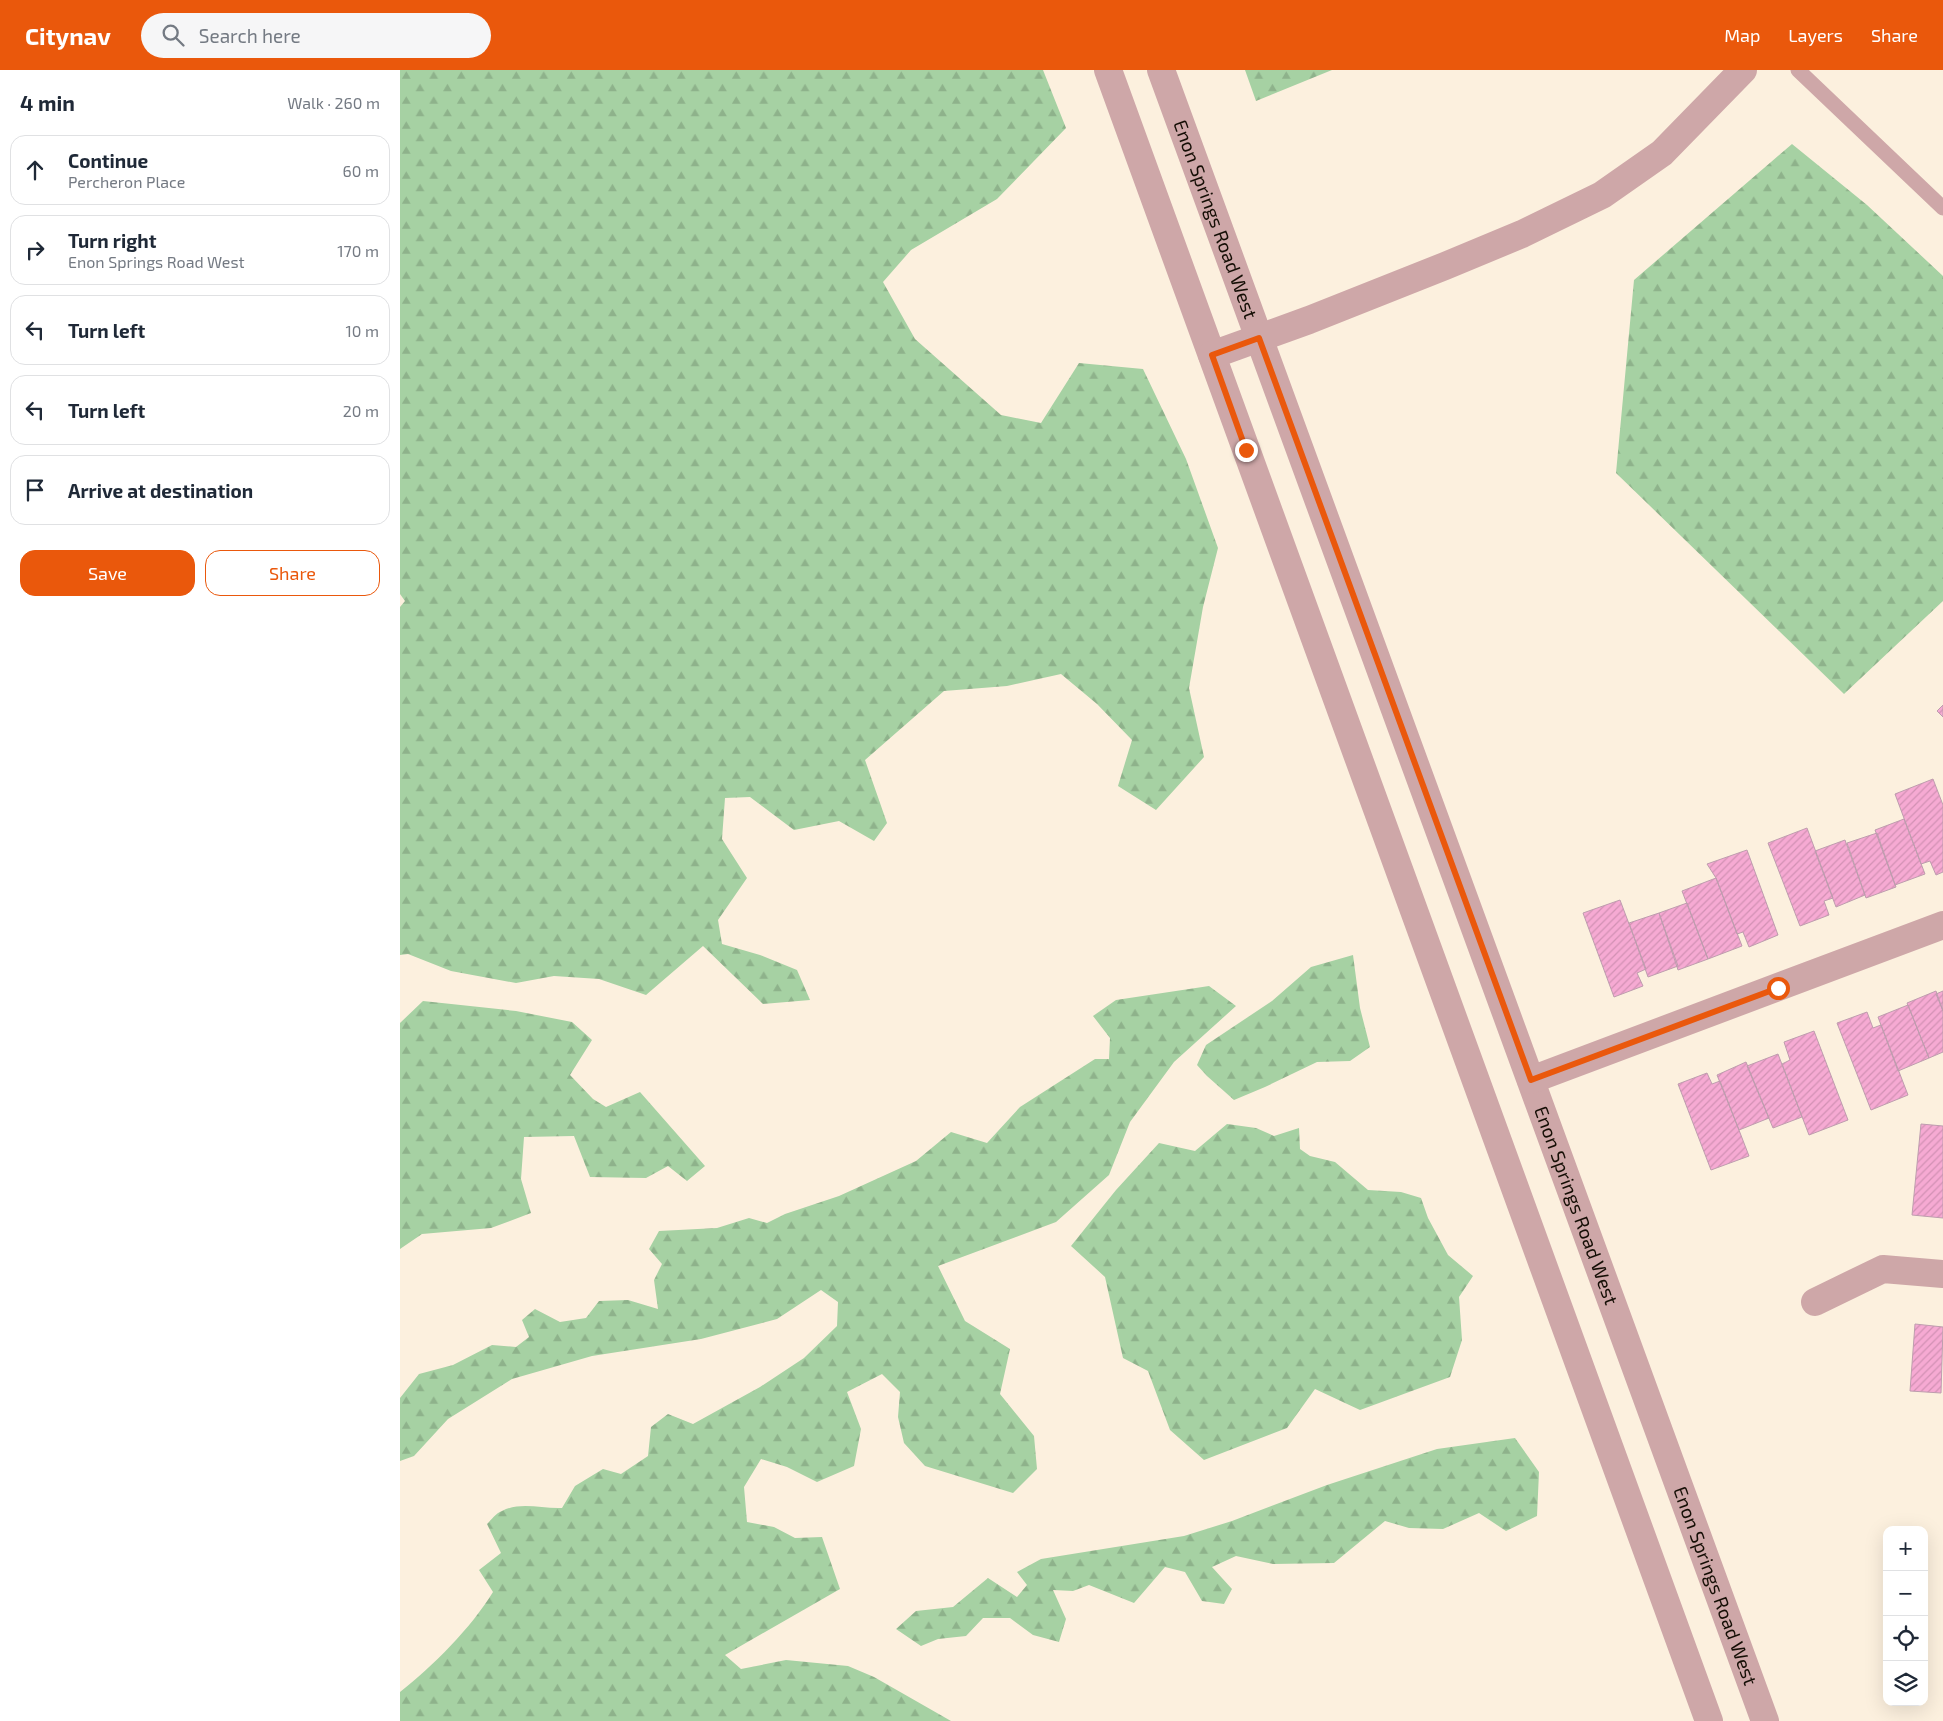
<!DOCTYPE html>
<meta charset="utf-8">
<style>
body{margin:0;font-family:"Exo 2",sans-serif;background:#f6f6f7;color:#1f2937}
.controls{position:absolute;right:15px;bottom:15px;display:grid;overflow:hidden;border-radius:10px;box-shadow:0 5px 20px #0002}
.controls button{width:45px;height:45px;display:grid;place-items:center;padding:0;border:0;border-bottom:1px solid #e0e1e3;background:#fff;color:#1f2937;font:25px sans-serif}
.stop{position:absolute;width:15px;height:15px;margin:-11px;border:4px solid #ea580c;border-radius:50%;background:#fff}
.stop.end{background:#ea580c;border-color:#fff;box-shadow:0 1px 5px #0008}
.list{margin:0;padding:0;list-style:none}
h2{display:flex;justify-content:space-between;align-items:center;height:65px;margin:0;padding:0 20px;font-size:21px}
h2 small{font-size:16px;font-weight:400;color:#747a83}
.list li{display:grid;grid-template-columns:32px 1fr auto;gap:15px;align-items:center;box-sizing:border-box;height:70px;margin:0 10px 10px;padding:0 10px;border:1px solid #e0e1e3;border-radius:15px}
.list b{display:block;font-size:19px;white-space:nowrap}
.list p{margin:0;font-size:16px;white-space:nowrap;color:#747a83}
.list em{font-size:16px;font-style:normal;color:#747a83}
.actions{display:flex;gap:10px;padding:15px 20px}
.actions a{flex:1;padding:11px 0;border:1px solid #ea580c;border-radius:15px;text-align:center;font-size:18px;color:#ea580c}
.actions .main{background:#ea580c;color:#fff}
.icon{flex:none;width:28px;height:28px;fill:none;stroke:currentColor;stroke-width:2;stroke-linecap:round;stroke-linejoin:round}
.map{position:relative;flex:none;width:1543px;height:1651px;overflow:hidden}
header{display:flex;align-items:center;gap:30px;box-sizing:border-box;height:70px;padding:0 25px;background:#ea580c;color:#fff}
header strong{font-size:24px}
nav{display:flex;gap:28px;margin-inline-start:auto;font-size:18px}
.search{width:350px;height:45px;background:#f6f6f7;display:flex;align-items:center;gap:12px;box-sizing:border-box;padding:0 18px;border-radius:28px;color:#747a83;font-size:19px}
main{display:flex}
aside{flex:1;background:#fff}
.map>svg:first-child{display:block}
.forest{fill:url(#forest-firs)}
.building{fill:url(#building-hatch);stroke:#be9dae}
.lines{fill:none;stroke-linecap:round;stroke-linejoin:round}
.service{stroke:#cea7a8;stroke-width:15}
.minor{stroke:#cea7a8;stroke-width:28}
.route{stroke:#ea580c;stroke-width:6}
.labels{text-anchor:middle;stroke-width:5;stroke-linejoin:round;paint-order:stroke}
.street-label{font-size:19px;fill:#150e05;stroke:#fff}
</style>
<header>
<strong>Citynav</strong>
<div class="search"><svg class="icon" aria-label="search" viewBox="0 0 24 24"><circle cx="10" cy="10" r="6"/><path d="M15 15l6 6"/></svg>Search here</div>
<nav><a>Map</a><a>Layers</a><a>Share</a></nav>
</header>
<main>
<aside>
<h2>4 min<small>Walk · 260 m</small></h2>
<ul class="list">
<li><svg class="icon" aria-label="ahead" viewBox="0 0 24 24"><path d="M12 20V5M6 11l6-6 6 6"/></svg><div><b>Continue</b><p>Percheron Place</p></div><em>60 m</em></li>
<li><svg class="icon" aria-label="right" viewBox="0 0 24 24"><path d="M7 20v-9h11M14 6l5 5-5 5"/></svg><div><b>Turn right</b><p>Enon Springs Road West</p></div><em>170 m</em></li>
<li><svg class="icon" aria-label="left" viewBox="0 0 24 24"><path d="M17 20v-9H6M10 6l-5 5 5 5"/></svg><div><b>Turn left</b></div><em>10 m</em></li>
<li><svg class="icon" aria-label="left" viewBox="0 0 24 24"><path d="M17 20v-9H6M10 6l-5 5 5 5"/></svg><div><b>Turn left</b></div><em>20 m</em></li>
<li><svg class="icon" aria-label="arrive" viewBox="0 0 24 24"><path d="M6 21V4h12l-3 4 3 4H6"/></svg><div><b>Arrive at destination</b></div></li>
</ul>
<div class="actions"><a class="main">Save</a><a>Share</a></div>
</aside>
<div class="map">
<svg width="1543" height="1651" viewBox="0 0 1543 1651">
<defs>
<pattern id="forest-firs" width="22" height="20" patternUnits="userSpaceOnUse" patternTransform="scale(1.25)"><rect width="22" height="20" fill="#a6d1a3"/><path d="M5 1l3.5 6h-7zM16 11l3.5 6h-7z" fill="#8eb28b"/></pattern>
<pattern id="building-hatch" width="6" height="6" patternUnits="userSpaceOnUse" patternTransform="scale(1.25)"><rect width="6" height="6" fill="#f6aad3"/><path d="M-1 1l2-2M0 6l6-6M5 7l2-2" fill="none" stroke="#d291b4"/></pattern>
</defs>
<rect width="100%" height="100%" fill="#fcf0de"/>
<path class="forest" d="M0,0H643L666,58L597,129L511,180L483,212L515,269L601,345L641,353L679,293L743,299L786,389L818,478L803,537L789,618L804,687L756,740L718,716L732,670L697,634L661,604L607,616L544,621L465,690L487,753L474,771L439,751L394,760L350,727L325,728L322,769L347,808L318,850L322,874L360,885L397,900L410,930L363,934L303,876L246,925L199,909L154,906L116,913L51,901L8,884L0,885V537L5,531L0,524Z
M845,0H932L856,31Z
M1392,74L1467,135L1543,206V531L1444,624L1216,403L1234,210Z
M953,885L960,938L970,977L950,991L917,992L865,1017L834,1030L807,1006L797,995L806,975L872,931L911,897Z
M809,916L836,936L774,992L730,1052L709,1105L656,1152L538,1196L565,1251L610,1279L600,1324L634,1366L637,1399L613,1423L525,1396L504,1373L498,1347L500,1322L482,1304L447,1322L461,1359L454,1396L417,1412L387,1397L361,1389L344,1417L347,1452L374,1457L395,1468L422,1467L440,1519L325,1585L341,1599L386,1590L448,1596L474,1607L551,1651H0V1622C33,1596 71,1558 93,1522L79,1500L101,1483L87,1454C91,1450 96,1443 102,1441C121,1431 142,1439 162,1438L175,1416L203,1399L221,1404L248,1386L251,1357L268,1344L293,1354L360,1317L404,1288L437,1256L438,1232L421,1220L377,1249L301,1269L192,1286L112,1309L48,1349L14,1386L0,1391V1328L19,1304L53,1295L92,1275L116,1277L129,1267L122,1250L135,1239L160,1252L186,1248L199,1231L228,1230L258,1239L254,1210L262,1194L249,1179L259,1161L317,1158L349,1148L367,1153L385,1144L439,1126L516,1091L551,1062L587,1073L620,1037L695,989H709L710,968L693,946L716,930Z
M23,931L116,941L172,952L192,970L170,1005L193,1029L206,1037L240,1022L305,1096L287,1111L268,1096L246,1108L190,1107L174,1066L124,1067L121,1109L131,1143L91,1158L22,1164L0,1179V953Z
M827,1054L856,1058L874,1066L899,1058L900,1079L910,1086L935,1092L968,1120L1001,1122L1021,1128L1028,1148L1048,1185L1073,1206L1059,1227L1062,1270L1050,1307L960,1340L915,1319L887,1358L804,1390L770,1360L748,1301L723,1288L705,1207L671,1176L716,1120L759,1073L795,1081Z
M1115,1368L1139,1402L1137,1446L1106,1461L1079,1443L1043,1459L1009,1458L985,1451L934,1493L873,1494L836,1486L812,1497L832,1519L824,1534L802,1531L785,1502L765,1497L734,1533L689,1515L673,1521L653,1520L666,1549L659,1572L633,1565L610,1548H583L566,1566L538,1569L521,1576L496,1559L516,1541L553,1537L588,1508L617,1527L627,1515L617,1502L641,1489L784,1466L832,1451L927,1415L1037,1379Z"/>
<path class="building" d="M1543,635V647L1537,641Z
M1533,709L1543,735V802L1536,805L1530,791L1521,794L1495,724Z
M1504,749L1525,804L1495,815L1475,760Z
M1407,758L1433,828L1424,831L1429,845L1400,856L1368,773Z
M1477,763L1496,817L1466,828L1447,773Z
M1445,770L1465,825L1436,837L1415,781Z
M1347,780L1378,865L1349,877L1343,862L1337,864L1316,808L1307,794Z
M1316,808L1342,876L1308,889L1282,821Z
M1220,830L1246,899L1237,903L1243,916L1214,927L1183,843Z
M1287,833L1308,889L1278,900L1259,843Z
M1259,843L1278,896L1248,907L1229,853Z
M1536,921L1543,941V982L1529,988L1507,933Z
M1543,921V941L1536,924Z
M1508,935L1529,988L1498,1001L1478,947Z
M1467,942L1473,958L1481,955L1508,1025L1471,1040L1437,953Z
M1414,961L1448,1050L1409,1065L1382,994L1390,990L1384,972Z
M1378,984L1402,1047L1373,1058L1347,996Z
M1346,992L1369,1048L1339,1060L1317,1005Z
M1307,1003L1312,1014L1320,1011L1349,1086L1311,1100L1278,1014Z
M1521,1054L1543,1056V1148L1512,1145Z
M1515,1254L1543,1257L1541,1323L1510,1321Z"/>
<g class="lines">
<path class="service" d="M1398,0L1543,138"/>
<g class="minor">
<path d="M708,0L1309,1651"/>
<path id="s1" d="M761,0L1365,1651"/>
<path d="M812,285L909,250L1045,196L1122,164L1202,125L1262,83L1343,0"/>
<path d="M1131,1010L1543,855"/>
<path d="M1415,1232L1483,1199L1543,1204"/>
</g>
</g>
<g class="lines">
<path class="route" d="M846,380L812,285L859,268L1131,1010L1378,918"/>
</g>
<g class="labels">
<g class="street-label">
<text dy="7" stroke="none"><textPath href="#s1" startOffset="159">Enon Springs Road West</textPath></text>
<text dy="7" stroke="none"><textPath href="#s1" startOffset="1209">Enon Springs Road West</textPath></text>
<text dy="7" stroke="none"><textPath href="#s1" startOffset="1614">Enon Springs Road West</textPath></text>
</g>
</g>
</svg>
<div class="controls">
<button>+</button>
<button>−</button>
<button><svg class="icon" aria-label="locate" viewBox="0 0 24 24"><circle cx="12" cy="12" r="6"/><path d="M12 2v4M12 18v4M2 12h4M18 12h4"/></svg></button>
<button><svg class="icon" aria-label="layers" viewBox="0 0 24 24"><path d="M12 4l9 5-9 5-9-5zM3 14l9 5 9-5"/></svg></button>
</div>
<div class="stop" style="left:1378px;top:918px"></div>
<div class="stop end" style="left:846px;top:380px"></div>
</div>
</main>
